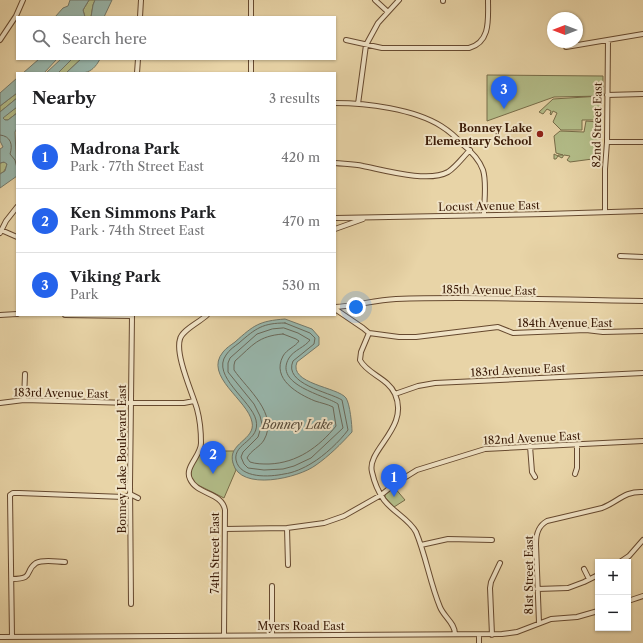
<!DOCTYPE html>
<meta charset="utf-8">
<style>
body{margin:0;font-family:"Libre Caslon Text",serif;background:#f6f6f6;color:#202124}
.controls{position:absolute;right:12px;bottom:12px;display:grid;overflow:hidden;border-radius:0px;box-shadow:0 1px 3px #0004}
.controls button{width:36px;height:36px;display:grid;place-items:center;padding:0;border:0;border-bottom:1px solid #e0e0e0;background:#fff;color:#202124;font:20px sans-serif}
.compass{position:absolute;left:547px;top:12px;width:36px;height:36px;border-radius:50%;background:#fff;box-shadow:0 1px 3px #0004;rotate:270deg}
.you{position:absolute;left:356px;top:307px;width:14px;height:14px;margin:-10px;border:3px solid #fff;border-radius:50%;background:#1a73e8;box-shadow:0 0 0 6px #1a73e833}
.badge{display:grid;place-items:center;width:26px;height:26px;border-radius:50%;background:#2563eb;color:#fff;font-size:13px;font-weight:700}
.pin{position:absolute;translate:-50% -33px;filter:drop-shadow(0 1px 2px #0008)}
.pin::after{content:'';position:absolute;top:21px;width:14px;height:12px;background:inherit;clip-path:polygon(0 0,100% 0,50% 100%)}
.list{margin:0;padding:0;list-style:none}
h2{display:flex;justify-content:space-between;align-items:center;height:52px;margin:0;padding:0 16px;font-size:17px}
h2 small{font-size:13px;font-weight:400;color:#757577}
.list li{display:grid;grid-template-columns:26px 1fr auto;gap:12px;align-items:center;box-sizing:border-box;height:64px;padding:0 16px;border-top:1px solid #e0e0e0}
.list b{display:block;font-size:15px;white-space:nowrap}
.list p{margin:0;font-size:13px;white-space:nowrap;color:#757577}
.list em{font-size:13px;font-style:normal;color:#757577}
.icon{flex:none;width:22px;height:22px;fill:none;stroke:currentColor;stroke-width:2;stroke-linecap:round;stroke-linejoin:round}
.map{position:relative;flex:none;width:643px;height:643px;overflow:hidden}
.search{position:absolute;background:#fff;box-shadow:0 1px 3px #0004;left:16px;top:16px;width:320px;height:44px;display:flex;align-items:center;gap:10px;box-sizing:border-box;padding:0 14px;border-radius:0px;color:#757577;font-size:15px}
.panel{position:absolute;background:#fff;box-shadow:0 1px 3px #0004;left:16px;top:72px;width:320px;height:244px;border-radius:0px}
.map>svg:first-child{display:block}
.green{fill:#b3bd89;stroke:#776c48}
.water{fill:#98b7ad;stroke:#73796b}
.lines{fill:none;stroke-linecap:round;stroke-linejoin:round}
.shore{stroke:#6a695a;stroke-width:1}
.minor-casing{stroke:#66492f;stroke-width:6}
.minor{stroke:#f0e3c6;stroke-width:4}
.poi-dot{fill:#8f2418;stroke:#f0e3c6;stroke-width:1.5}
.labels{text-anchor:middle;stroke-width:4;stroke-linejoin:round;paint-order:stroke}
.street-label{font-size:11px;fill:#3b1b07;stroke:#f0e3c6}
.poi-label{font-size:11px;font-weight:bold;fill:#3b1b07;stroke:#f0e3c6;text-anchor:end}
.water-label{font-size:12px;font-style:italic;fill:#574a39;stroke:#f0e3c6}
</style>
<div class="map">
<svg width="643" height="643" viewBox="0 0 643 643">
<rect width="100%" height="100%" fill="#e8d4a7"/>
<filter id="stains"><feTurbulence type="fractalNoise" baseFrequency=".005" numOctaves="4"/><feColorMatrix values="0 0 0 0 .2 0 0 0 0 .09 0 0 0 0 .02 0 0 0 .5 -.17"/></filter>
<radialGradient id="worn" r=".72"><stop offset=".6" stop-color="#630" stop-opacity="0"/><stop offset="1" stop-color="#630" stop-opacity=".3"/></radialGradient>
<path class="green" d="M89,0H95L93,5L91,17H85L83,10Z
M72,59H81L66,73H58Z
M487,75L603,76V96L554,97L487,121Z
M17,93V98L0,112V106Z
M601,96L600,120H582V130H561L553,122L557,113L553,111L551,115L550,114L551,111L547,109L543,114L539,112L553,99Z
M17,107V113L8,120H5L3,118L4,116Z
M586,121L599,122V131L600,132V158L570,162L567,160L570,156L564,155L562,158L558,156L556,159H554V154L558,156V155H563L556,153L554,136L560,131L584,132Z
M5,162L7,164C6,169 4,172 0,174V163Z
M201,451H234C231,458 233,463 236,470L224,498L196,484C184,472 196,463 201,451Z
M394,487L405,500L394,507L385,497V495Z"/>
<path class="water" d="M70,0H89L83,10L85,17H55L63,8L68,6Z
M95,0H112L104,17H91L93,5Z
M39,59H57L44,73H23Z
M61,59H72L58,73H46Z
M81,59H100C91,76 82,73 66,73Z
M17,78V93L0,106V93Z
M17,98V107L3,118L5,120H8L17,113V128L15,132L17,176L0,188V174L5,171L7,164L4,162L0,163V149L3,147L0,141V112Z
M285,319L312,329L319,337V345L297,362C288,384 338,387 346,398C350,404 352,425 352,432C341,444 329,456 316,465C299,478 240,492 233,463C227,443 256,440 252,422C248,400 203,376 223,352C226,348 231,345 235,342C254,325 259,321 285,319Z"/>
<g class="lines">
<path class="shore" d="M0,135C11,136 13,145 10,154L15,160L17,168
M285,323L310,333L315,338L314,344L293,361C283,384 329,392 342,400L348,430C340,441 324,456 312,463C304,468 293,473 284,474C270,477 240,479 236,460C233,443 261,441 256,420C251,400 211,376 226,355C229,350 235,346 239,343C256,328 263,323 285,323Z
M284,328L298,333L310,340C305,347 294,350 289,358C273,385 325,395 338,404L343,428L311,458L294,466L283,469L264,470L248,468L244,464L241,457L243,452L258,437L262,424L260,416L254,404L228,372V363L230,358L257,334L272,329Z
M283,334L296,339L299,341C295,347 287,349 283,356C271,379 298,394 315,401C321,403 327,404 333,407L336,426C319,447 297,463 269,464C262,464 256,464 250,462L247,458C251,450 260,447 264,440C279,414 247,389 234,370V365L235,361C253,345 258,336 283,334Z"/>
<g class="minor-casing">
<path id="minor" d="M251,0V17
M375,0L388,12
M443,0V1
M140,17L141,0
M0,40L16,16L23,0
M346,40L382,48H469C491,42 488,19 488,0
M566,47L643,34
M137,73L138,59
M251,73V59
M607,95L643,94
M335,103C367,103 414,109 441,126C449,131 456,137 462,144C471,151 479,159 483,170C487,183 484,201 484,215
M358,104L366,45L378,23L399,0
M607,142H643
M335,163C344,164 354,164 363,166C384,170 428,183 448,172C456,167 463,157 470,150
M605,211V169L607,142L608,40
M335,218L546,214L643,211
M335,229L363,219
M1,230L17,237
M0,233L6,221L17,207
M620,256L643,257
M335,307C355,306 375,300 396,299C478,296 561,300 643,301
M335,309L363,328L369,333
M0,315L17,314
M65,315L132,316
M207,315C200,322 182,330 180,339C175,355 192,392 197,409C200,420 201,431 201,443C201,456 184,467 190,479C197,495 222,492 225,510L224,635
M369,333L361,352L360,360C367,374 388,378 395,394C410,428 366,450 372,472C374,481 379,493 384,500C393,512 409,519 416,532C426,556 430,583 440,607C444,617 455,623 455,634
M369,333L399,337H416L498,327L513,333L586,330L603,332L643,331
M395,394L418,386L435,383L643,373
M24,400L25,374
M0,403L24,400L130,403H184L194,401
M530,446L532,472L535,477
M575,474L577,468V445
M130,494L138,498
M287,528L288,565
M225,529L287,528L324,523L344,516L381,495L396,483L417,470L485,449L643,441
M421,545L448,539L492,540
M620,562L629,556L643,540
M584,569L589,579
M12,579C35,579 24,571 36,563C44,559 57,562 65,562
M272,586V635
M537,589L568,588L584,582L598,575
M628,601L643,596
M131,604L130,484L132,315
M539,623L536,544C536,534 538,526 547,521L602,508C618,502 624,491 643,492
M492,635L490,588L491,582L500,563
M0,637L502,634L517,632L551,619L577,617L598,611
M12,637L10,495L13,493H19L124,497L128,496L130,494
M479,643V635"/>
</g>
<use href="#minor" class="minor"/>
</g>
<circle class="poi-dot" cx="540" cy="134" r="4"/>
<g class="labels">
<g class="street-label">
<text transform="translate(597 125) rotate(-89)" y="4">82nd Street East</text>
<text transform="translate(489 206) rotate(-1)" y="4">Locust Avenue East</text>
<text transform="translate(489 290) rotate(1)" y="4">185th Avenue East</text>
<text x="565" y="327">184th Avenue East</text>
<text transform="translate(518 370) rotate(-3)" y="4">183rd Avenue East</text>
<text transform="translate(61 393) rotate(1)" y="4">183rd Avenue East</text>
<text transform="translate(532 438) rotate(-3)" y="4">182nd Avenue East</text>
<text transform="translate(122 459) rotate(-90)" y="4">Bonney Lake Boulevard East</text>
<text transform="translate(215 553) rotate(-90)" y="4">74th Street East</text>
<text transform="translate(529 575) rotate(-90)" y="4">81st Street East</text>
<text x="301" y="630">Myers Road East</text>
</g>
<g class="poi-label">
<text x="532" y="132">Bonney Lake<tspan x="532" dy="13">Elementary School</tspan></text>
</g>
<g class="water-label">
<text x="297" y="429">Bonney Lake</text>
</g>
</g>
<rect width="100%" height="100%" filter="url(#stains)"/>
<rect width="100%" height="100%" fill="url(#worn)"/>
</svg>
<div class="controls">
<button>+</button>
<button>−</button>
</div>
<svg class="compass" viewBox="-18 -18 36 36"><path d="M0-13l5 13h-10z" fill="#e53935"/><path d="M0 13l5-13h-10z" fill="#757577"/></svg>
<div class="you"></div>
<div class="pin badge" style="left:394px;top:497px">1</div>
<div class="pin badge" style="left:213px;top:474px">2</div>
<div class="pin badge" style="left:504px;top:109px">3</div>
<div class="search"><svg class="icon" aria-label="search" viewBox="0 0 24 24"><circle cx="10" cy="10" r="6"/><path d="M15 15l6 6"/></svg>Search here</div>
<section class="panel">
<h2>Nearby<small>3 results</small></h2>
<ul class="list">
<li><span class="badge">1</span><div><b>Madrona Park</b><p>Park · 77th Street East</p></div><em>420 m</em></li>
<li><span class="badge">2</span><div><b>Ken Simmons Park</b><p>Park · 74th Street East</p></div><em>470 m</em></li>
<li><span class="badge">3</span><div><b>Viking Park</b><p>Park</p></div><em>530 m</em></li>
</ul>
</section>
</div>
